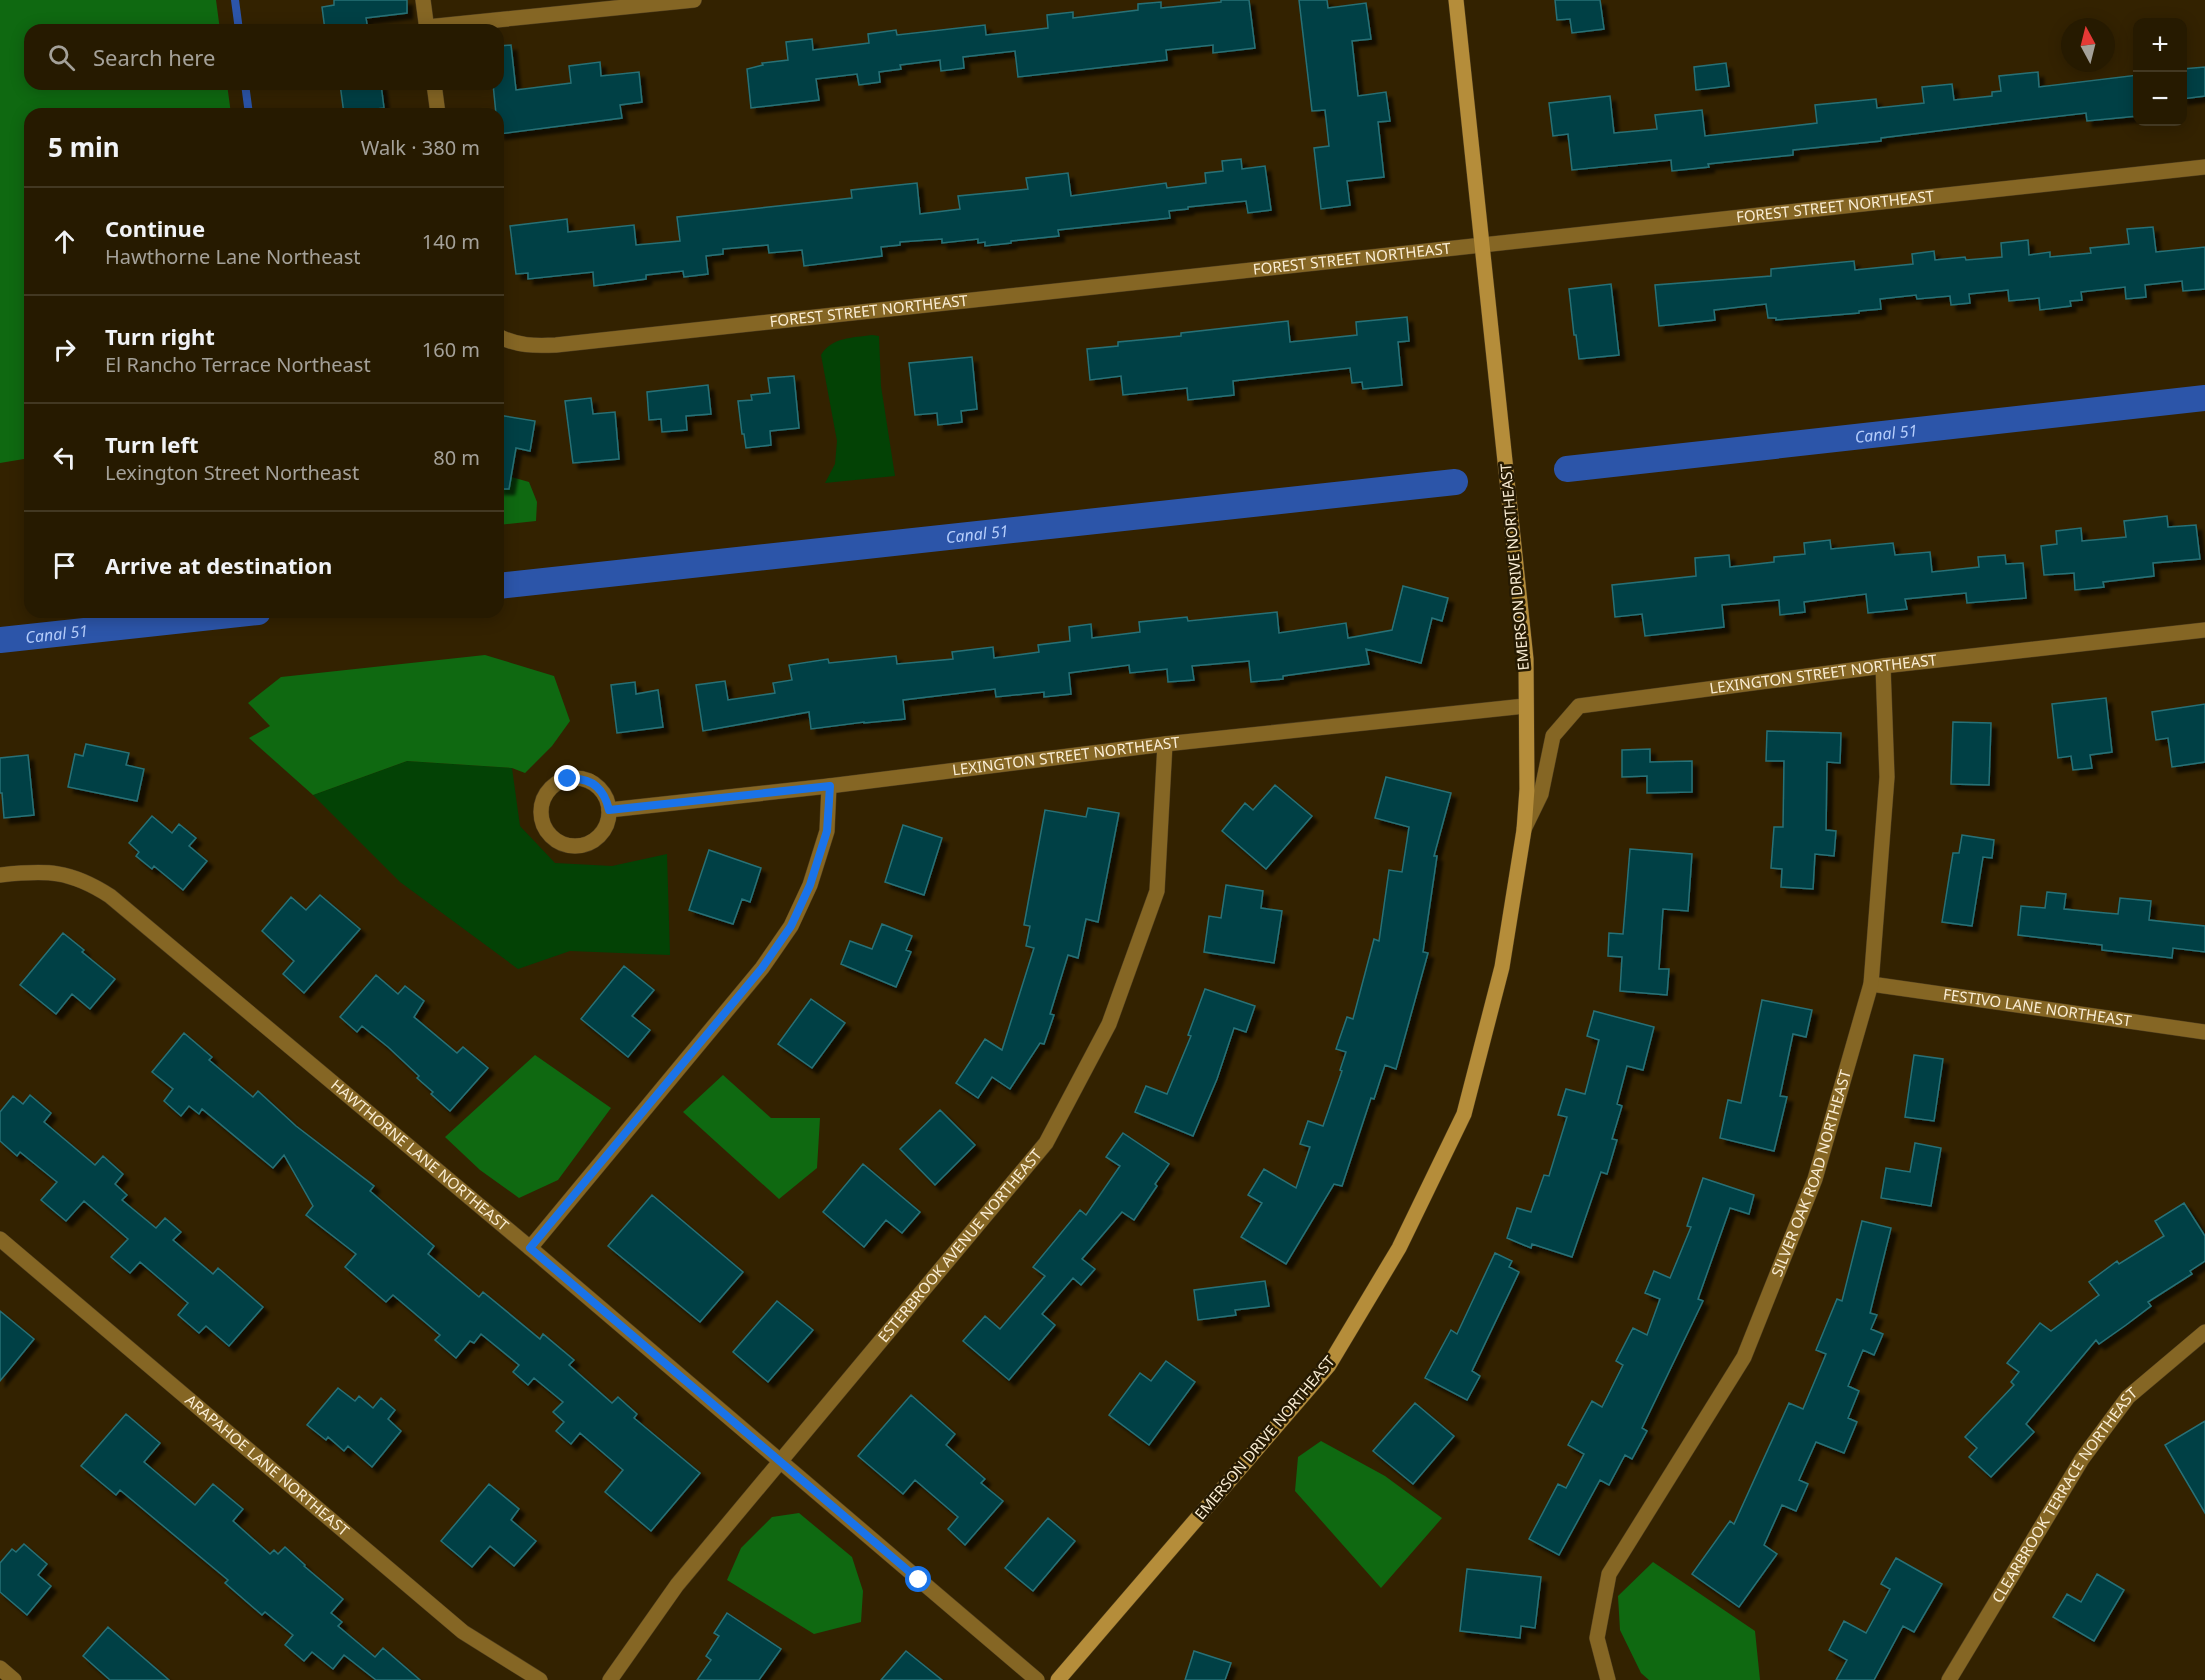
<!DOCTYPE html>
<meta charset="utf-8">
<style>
body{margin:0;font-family:"Noto Sans",sans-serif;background:#32270f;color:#f1f3f6}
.controls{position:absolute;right:18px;top:18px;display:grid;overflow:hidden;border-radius:12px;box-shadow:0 3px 15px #0003}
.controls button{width:54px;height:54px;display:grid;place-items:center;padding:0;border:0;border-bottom:2px solid #423822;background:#261a00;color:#f1f3f6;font:30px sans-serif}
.compass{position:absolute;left:2061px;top:18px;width:54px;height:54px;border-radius:50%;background:#261a00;box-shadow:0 3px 15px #0003;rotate:353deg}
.stop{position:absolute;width:18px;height:18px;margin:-14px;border:4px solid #1a73e8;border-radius:50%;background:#fff}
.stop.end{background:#1a73e8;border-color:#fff;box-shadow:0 2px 6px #0008}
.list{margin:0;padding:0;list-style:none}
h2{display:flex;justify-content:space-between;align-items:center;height:78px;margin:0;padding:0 24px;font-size:26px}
h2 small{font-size:20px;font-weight:400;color:#a4a199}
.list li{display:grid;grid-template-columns:39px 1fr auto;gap:18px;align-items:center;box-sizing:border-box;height:108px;padding:0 24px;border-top:2px solid #423822}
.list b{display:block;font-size:22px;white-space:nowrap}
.list p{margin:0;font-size:20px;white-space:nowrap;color:#a4a199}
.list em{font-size:20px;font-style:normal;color:#a4a199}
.icon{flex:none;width:33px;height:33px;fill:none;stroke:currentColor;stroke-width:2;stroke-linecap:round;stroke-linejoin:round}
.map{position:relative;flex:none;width:2205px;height:1680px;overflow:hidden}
.search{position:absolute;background:#261a00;box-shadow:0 3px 15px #0003;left:24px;top:24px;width:480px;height:66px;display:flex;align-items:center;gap:15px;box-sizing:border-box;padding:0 21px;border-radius:18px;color:#a4a199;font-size:22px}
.panel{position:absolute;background:#261a00;box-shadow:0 3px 15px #0003;left:24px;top:108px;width:480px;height:510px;border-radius:18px}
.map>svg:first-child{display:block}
.green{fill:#034205}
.forest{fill:#0f6911}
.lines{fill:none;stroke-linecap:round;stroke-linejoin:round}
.stream{stroke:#2c55a9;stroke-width:8}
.canal{stroke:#2c55a9;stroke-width:26}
.building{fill:#004045;stroke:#287177;stroke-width:1.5;filter:url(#shadow)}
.street-casing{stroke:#4f3e1e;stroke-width:16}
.secondary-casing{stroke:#4f3e1e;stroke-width:16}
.street{stroke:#856624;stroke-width:15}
.secondary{stroke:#b58d3a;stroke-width:15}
.route{stroke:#1a73e8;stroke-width:8}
.labels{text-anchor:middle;stroke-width:5;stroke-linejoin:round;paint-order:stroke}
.street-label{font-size:15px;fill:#faedd4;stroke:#261a02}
.water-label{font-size:16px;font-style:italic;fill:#b5cdfb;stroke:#261a02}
</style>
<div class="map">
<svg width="2205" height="1680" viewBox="0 0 2205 1680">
<defs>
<filter id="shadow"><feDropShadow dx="5.5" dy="5.5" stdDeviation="1.5" flood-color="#0009"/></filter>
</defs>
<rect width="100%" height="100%" fill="#320"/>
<path class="green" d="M872,335L879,336L881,386L895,476L825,483L835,464L837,441L821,355C832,337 852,338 872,335Z
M407,761L512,768L520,826L555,863L612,866L667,854L670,955L570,951L518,969L400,882L313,795Z"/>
<path class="forest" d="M0,0H216L220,30H30V84H227L231,114H30V458L0,463Z
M498,473L529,482L537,502L536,521L498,525Z
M485,655L554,676L570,721L552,746L525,773L512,768L407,761L313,795L249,738L270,726L248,703L281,677Z
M535,1055L611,1108L558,1180L519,1198L480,1170L445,1137Z
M723,1075L771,1118H820L817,1168L779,1199L683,1112Z
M1321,1441L1385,1476L1442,1518L1381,1588L1295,1491L1298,1457Z
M799,1513L852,1557L863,1591L861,1622L814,1634L727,1580L741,1548L772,1517Z
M1653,1562L1755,1631L1760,1680H1649L1641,1673L1620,1630L1618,1596Z"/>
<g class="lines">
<path class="stream" d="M235,0L239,30
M245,84L249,114"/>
<g class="canal">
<path id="s1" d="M1567,469L2205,398"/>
<path id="s2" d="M498,586L1455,482"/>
<path id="s3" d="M0,640L258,612"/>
</g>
</g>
<path class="building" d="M334,0H407V13L366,18L368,30H325L322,7L334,5Z
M1221,0H1249L1255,48L1213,53V45L1166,50L1167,60L1018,77L1015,51L963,57L964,68L941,71L940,60L900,65L901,69L879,72L880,82L859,85L857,74L816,79L819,100L751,108L747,69L763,65L762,63L788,60L786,42L812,39L813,50L869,43L868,34L896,30L897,35L985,25L986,35L1048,28L1047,15L1073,12V18L1138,10V4L1161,2V8L1221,2Z
M1299,0H1327L1328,8L1366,3L1371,39L1352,41L1358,96L1386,92L1390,121L1378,122L1384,177L1347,181L1350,205L1321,209L1314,148L1329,146L1325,110L1312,111Z
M1555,0H1600L1604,29L1572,33L1570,19L1557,20Z
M511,45L516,90L571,83L569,66L600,62L601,76L639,72L642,102L620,105L622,118L499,134L498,114H496L493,84H498V46Z
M1726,63L1729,86L1696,90L1694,67Z
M2205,67V96L2182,99V69Z
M2038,72L2039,87L2138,75V116L2087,121L2086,113L2018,121L1881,138V141L1793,150V155L1708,164L1709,167L1672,171L1671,160L1572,170L1568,134L1553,136L1549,103L1610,96L1614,133L1657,129L1655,115L1702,110L1705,136L1817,123L1815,105L1876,99L1877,108L1924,103L1922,87L1952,84L1954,100L1992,96V92L2001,91L1999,76Z
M340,84H381L384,108L377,109V114H344Z
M1241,159L1242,169L1265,166L1271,210L1248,213L1246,201L1188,207V209L1169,211L1170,218L1058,230L1059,236L1011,241V243L985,246V242L978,243V239L942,243V239L900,242V245L881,247L882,256L804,266L802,250L769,253L768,245L723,249V254L706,256L708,274L684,277L683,271L646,275V279L594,286L593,272L528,279V273L516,274L510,226L567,219L568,232L634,225L636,245L680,241L677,217L852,198L851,190L917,183L920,214L960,209L958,196L1028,189L1026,178L1068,173L1071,196L1166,183L1167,188L1206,183L1205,173L1223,171L1222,161Z
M2153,227L2156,252L2205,247V289L2183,291L2182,281L2145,285L2146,297L2126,299L2125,287L2081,292L2082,300L2070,301L2071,306L2040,310L2039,298L2009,301L2008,290L1969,294L1970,303L1951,305L1950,296L1917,299L1916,295L1880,299L1881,309L1859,311V313L1776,320V318H1768L1766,304L1714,310L1715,320L1659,326L1655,285L1771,276V269L1854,261L1855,270L1913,264L1912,254L1934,251L1935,260L1965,257L1966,260L2002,257L2001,243L2028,240L2029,255L2050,252V257L2091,253L2090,248L2129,244L2127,229Z
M1611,284L1619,355L1579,359L1576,335H1574L1569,289Z
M1407,317L1409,341L1398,342L1402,385L1363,389L1362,382L1352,383L1350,368L1233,381L1234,395L1188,400L1187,388L1123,395L1121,376L1090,380L1087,349L1118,346V342L1181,336V333L1288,321L1290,342L1357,335L1356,322Z
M972,357L977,409L961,411L962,422L938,425L937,413L915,415L909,363Z
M794,376L799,428L770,431L771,445L746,448L744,434H742L738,401L752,400L751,395L770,393L768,378Z
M708,385L711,414L686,416L687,430L662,432L661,419L649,420L647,392Z
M591,398L593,414L615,412L619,459L573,463L565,401Z
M498,415L535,421L530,451L516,448L509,489H498Z
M2167,516L2168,527L2196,525L2200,559L2153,563L2154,576L2103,582L2104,587L2075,590L2074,573L2044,575L2041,546L2057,544L2056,531L2081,528L2082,541L2126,537L2124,521Z
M1830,540L1831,549L1893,543L1895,555L1930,552L1932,572L1979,567L1978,557L2005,555L2006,564L2023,563L2026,598L1967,603L1966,593L1905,599L1907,609L1868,613L1866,594L1804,602L1805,612L1780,615L1779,600L1722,605L1724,627L1645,636L1642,614L1615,617L1612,585L1696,576L1695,558L1729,555L1730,567L1774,562V557L1805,554L1804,543Z
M1403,586L1448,598L1442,621L1432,618L1421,663L1366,649L1369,664L1283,676V679L1251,682L1249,661L1192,666L1194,680L1168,682L1167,669L1130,673L1129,665L1069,673L1071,694L1044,697V692L996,697L995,689L903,700L905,719L864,723V722L811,729L809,712L703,731L696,685L725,681L728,700L775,693L773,683L792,680L789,665L828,659L829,663L896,656L897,664L953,659L952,652L993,647L994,658L1039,652L1038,645L1070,641L1069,627L1091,624L1092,638L1140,632L1139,622L1187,617L1188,621L1277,612L1279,633L1346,623L1348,638L1392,630Z
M635,682L636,694L658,690L663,727L617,733L611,685Z
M2106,698L2112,752L2090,755L2092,768L2073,770L2071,756L2058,758L2052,704Z
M2205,704V762L2172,767L2168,738L2156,740L2152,712Z
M1953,722L1991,723L1989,785L1951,784Z
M1767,731L1841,733L1840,763L1827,762L1826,830L1836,831L1834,856L1815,854L1813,889L1781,887L1782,869L1771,868L1774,827H1783L1784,761H1766Z
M86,744L129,753L126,765L144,769L137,801L68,787L75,754L83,756Z
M1650,749V762L1692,761V792L1647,793V776L1622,777V750Z
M28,755L34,815L4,818L2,793H0V758Z
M1386,777L1451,793L1434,856H1437L1423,952L1428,953L1396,1069L1385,1065L1374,1099L1371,1098L1342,1186L1334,1184L1286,1264L1241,1237L1262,1203L1248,1195L1264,1169L1296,1188L1310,1147L1300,1144L1308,1121L1323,1126L1342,1071L1340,1070L1346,1052L1336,1049L1347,1017L1353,1019L1374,939L1379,941L1389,870L1402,872L1409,827L1375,818Z
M1275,785L1312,816L1266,869L1222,831L1245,803L1253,810Z
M1088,808L1119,813L1098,922L1086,919L1078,958L1068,955L1050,1014L1054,1015L1044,1044L1040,1043L1010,1089L992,1077L978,1098L956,1083L985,1039L1002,1050L1034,948L1026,946L1030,926L1024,925L1045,810L1086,817Z
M152,816L172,833L179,824L196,838L189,846L207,861L183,890L154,866L152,869L136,856L139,852L129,843Z
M903,825L942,838L924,895L885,882Z
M1962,835L1994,840L1992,858L1983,857L1972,926L1942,922L1953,853H1959Z
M1630,849L1692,854L1688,911L1663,909L1659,969H1669L1667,995L1620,991L1622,957L1608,956L1609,933L1623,934Z
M709,850L761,868L750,902L742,899L733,924L689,910Z
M1226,885L1263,891L1261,908L1282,911L1274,963L1204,952L1209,916L1221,918Z
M2047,892L2066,894L2064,909L2106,913L2118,914L2120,898L2151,901L2149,920L2205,926V952L2173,948L2172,958L2102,950V945L2018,935L2021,906L2045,908Z
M320,895L360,929L304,993L283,974L294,961L262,931L291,897L306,910Z
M882,924L912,936L906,950L911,952L896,987L841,964L850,941L872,949Z
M63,933L84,950L82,952L115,979L90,1009L72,994L56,1014L20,985Z
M624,966L654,990L632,1016L650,1030L628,1057L581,1019Z
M376,975L398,994L405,986L424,1001L414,1017L457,1053L463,1047L488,1068L450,1111L431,1094L433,1092L417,1078L419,1076L388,1047L362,1026L357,1032L340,1017Z
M1205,989L1255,1006L1246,1032L1234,1028L1217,1079L1193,1136L1135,1112L1146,1086L1167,1094L1191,1036L1188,1035Z
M811,999L845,1023L812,1068L778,1044Z
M1762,1000L1812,1010L1806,1037L1793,1034L1780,1096L1787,1097L1774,1151L1720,1138L1728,1100L1741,1103Z
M1594,1011L1654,1027L1643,1070L1627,1066L1617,1104L1622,1106L1612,1139L1617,1140L1607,1174L1601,1172L1572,1257L1532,1244L1531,1248L1507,1238L1517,1208L1531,1212L1544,1175L1549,1176L1567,1117L1558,1115L1566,1089L1585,1094L1599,1040L1587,1036Z
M184,1033L212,1057L209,1060L253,1097L258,1091L296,1126L374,1186L370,1191L434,1246L428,1254L479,1297L483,1292L540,1339L543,1334L574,1360L569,1365L612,1403L618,1397L637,1414L634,1418L700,1473L651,1531L605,1492L623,1470L580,1433L571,1444L556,1431L564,1422L553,1412L563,1402L534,1378L528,1385L513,1372L519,1365L481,1334L474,1343L470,1341L456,1358L435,1340L440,1335L393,1295L386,1302L345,1267L356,1254L306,1215L313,1206L284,1155L273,1168L202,1109L199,1114L189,1106L181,1116L164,1101L173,1089L152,1072Z
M1914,1055L1943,1059L1934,1121L1905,1117Z
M30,1095L51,1113L44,1122L95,1165L103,1156L123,1174L115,1184L127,1195L122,1200L156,1228L165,1218L181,1232L173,1240L213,1274L218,1268L263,1307L229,1346L206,1326L199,1333L178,1315L188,1303L140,1262L130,1273L111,1257L128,1239L84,1201L66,1221L41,1200L57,1182L20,1152L17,1156L0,1141V1112L13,1096L23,1104Z
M940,1110L975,1145L935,1185L900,1149Z
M1123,1133L1169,1164L1155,1184L1157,1186L1134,1220L1122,1212L1082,1259L1095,1269L1081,1285L1073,1278L1042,1314L1055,1325L1009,1380L963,1341L985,1316L1000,1329L1045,1276L1033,1267L1080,1210L1086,1215L1120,1166L1106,1157Z
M1915,1143L1941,1148L1931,1206L1881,1198L1886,1168L1910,1172Z
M863,1164L920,1212L902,1233L886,1220L864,1247L823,1212Z
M1703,1178L1754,1195L1749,1214L1730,1208L1698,1299L1703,1301L1642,1428L1647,1431L1632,1459L1625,1455L1609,1485L1600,1480L1559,1555L1529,1539L1558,1484L1566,1488L1584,1454L1568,1445L1592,1401L1602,1407L1623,1365L1616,1361L1633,1328L1647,1335L1660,1299L1645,1293L1654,1271L1670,1278L1691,1227L1687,1226Z
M652,1195L743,1272L700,1322L608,1246Z
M2184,1203L2205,1236V1261L2190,1271L2192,1274L2148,1302L2151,1306L2126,1325L2099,1344L2096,1340L2026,1424L2034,1432L1991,1477L1969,1457L1977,1448L1965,1437L2014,1385L2011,1382L2019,1372L2007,1363L2040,1323L2051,1331L2099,1295L2089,1282L2117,1261L2119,1264L2164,1236L2155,1221Z
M1862,1221L1891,1228L1870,1313L1877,1315L1871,1329L1883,1334L1874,1355L1863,1350L1848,1386L1859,1391L1848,1418L1857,1422L1844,1453L1816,1442L1799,1480L1808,1484L1796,1511L1782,1505L1764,1545L1777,1554L1739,1607L1692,1574L1730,1521L1734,1524L1789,1403L1803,1409L1826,1354L1816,1350L1837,1299L1842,1301Z
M1495,1253L1512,1261L1509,1267L1519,1272L1472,1371L1480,1376L1467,1400L1425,1378L1451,1330L1457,1334Z
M1265,1281L1269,1306L1235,1310L1236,1315L1198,1320L1194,1290Z
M777,1301L813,1330L768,1382L733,1352Z
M0,1311L34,1339L0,1381Z
M1166,1361L1195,1382L1149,1445L1109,1415L1140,1373L1151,1381Z
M338,1388L355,1401L359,1396L373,1408L381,1398L395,1410L388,1419L401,1431L372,1467L348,1446L344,1451L328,1437L326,1440L307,1425Z
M911,1395L955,1434L946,1445L985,1479L981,1483L1003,1501L965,1545L948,1529L958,1517L915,1480L903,1494L858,1456Z
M1415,1403L1454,1436L1413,1484L1373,1451Z
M126,1414L160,1443L144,1462L195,1505L213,1484L243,1509L233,1521L270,1554L274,1550L278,1554L285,1547L305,1565L304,1566L343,1599L331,1613L342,1622L338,1626L375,1657L383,1648L420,1680H376L344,1655L333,1669L312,1652L304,1661L285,1645L293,1635L265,1612L262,1615L225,1583L228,1580L120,1490L116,1495L81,1466Z
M2205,1421V1513L2165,1445Z
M489,1484L519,1509L511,1520L536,1541L514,1566L490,1546L472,1567L441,1541Z
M1048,1518L1075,1541L1033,1591L1005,1568Z
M24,1544L47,1564L38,1575L51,1586L27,1615L0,1592V1563L12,1549L16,1552Z
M1896,1558L1942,1584L1914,1632L1903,1626L1874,1680H1836L1847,1660L1829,1650L1844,1621L1866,1633L1890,1589L1881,1584Z
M1467,1569L1541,1577L1535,1628L1521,1626L1520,1638L1460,1631Z
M2097,1574L2124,1590L2094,1641L2053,1617L2067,1594L2081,1602Z
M727,1613L781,1649L759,1680H697L711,1660L706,1656L719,1636L714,1633Z
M108,1627L169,1680H110L83,1656Z
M906,1651L942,1680H881Z
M1194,1651L1231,1663L1225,1680H1185Z"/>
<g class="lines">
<g class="street-casing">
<g id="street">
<path d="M423,0L427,30"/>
<path d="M427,27L694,0"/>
<path d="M434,84L438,114"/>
<path id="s4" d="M498,336C517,346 535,346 556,345L2205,167"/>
<circle cx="575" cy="812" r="34"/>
<path id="s5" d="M609,810L829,786L1165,744L1525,706"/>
<path id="s6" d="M1524,829L1541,794L1553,736L1579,706L1883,666L2205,630"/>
<path id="s7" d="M0,875C47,870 70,870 110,896L536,1253L1037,1680"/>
<path id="s8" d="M1871,984L2205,1032"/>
<path id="s9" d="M0,1239L463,1632L540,1680"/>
<path d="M530,1248L762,968L791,926L810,885L827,831L829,786"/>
<path d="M0,1668L14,1680"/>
<path id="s10" d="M610,1680L677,1585L1046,1143L1109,1024L1157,891L1165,744"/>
<path id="s11" d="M1608,1680L1597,1638L1609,1574L1744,1357L1815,1179L1871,984L1887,777L1883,666"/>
<path id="s12" d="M1949,1680L2082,1459L2128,1397L2205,1332"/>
</g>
</g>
<g class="secondary-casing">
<path id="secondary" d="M1058,1680L1329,1365L1399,1248L1464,1114L1502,967L1524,830L1527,789L1526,659L1456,0"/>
</g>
<use href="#street" class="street"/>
<use href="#secondary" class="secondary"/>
</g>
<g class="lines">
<path class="route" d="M568,779C591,777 604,788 609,810L830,786L827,831L810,885L791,926L762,968L530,1248L919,1580"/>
</g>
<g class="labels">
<g class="street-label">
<text dy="5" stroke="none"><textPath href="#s4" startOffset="1346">FOREST STREET NORTHEAST</textPath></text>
<text dy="5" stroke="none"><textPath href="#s4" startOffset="860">FOREST STREET NORTHEAST</textPath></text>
<text dy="5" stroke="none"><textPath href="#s4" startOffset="374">FOREST STREET NORTHEAST</textPath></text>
<text transform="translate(1515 567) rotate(-95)" y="5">EMERSON DRIVE NORTHEAST</text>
<text dy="5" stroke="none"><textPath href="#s6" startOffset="384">LEXINGTON STREET NORTHEAST</textPath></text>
<text dy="5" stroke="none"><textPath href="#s5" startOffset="460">LEXINGTON STREET NORTHEAST</textPath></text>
<text dy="5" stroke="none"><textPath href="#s8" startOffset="168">FESTIVO LANE NORTHEAST</textPath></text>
<text dy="5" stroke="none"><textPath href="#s7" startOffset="519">HAWTHORNE LANE NORTHEAST</textPath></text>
<text dy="5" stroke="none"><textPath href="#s11" startOffset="560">SILVER OAK ROAD NORTHEAST</textPath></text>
<text dy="5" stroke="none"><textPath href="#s10" startOffset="558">ESTERBROOK AVENUE NORTHEAST</textPath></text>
<text transform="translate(1265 1438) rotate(-50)" y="5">EMERSON DRIVE NORTHEAST</text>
<text dy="5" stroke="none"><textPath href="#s9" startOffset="350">ARAPAHOE LANE NORTHEAST</textPath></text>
<text dy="5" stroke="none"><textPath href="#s12" startOffset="218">CLEARBROOK TERRACE NORTHEAST</textPath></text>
</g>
<g class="water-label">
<text dy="6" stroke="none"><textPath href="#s1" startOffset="321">Canal 51</textPath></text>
<text dy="6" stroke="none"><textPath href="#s2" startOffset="482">Canal 51</textPath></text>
<text dy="6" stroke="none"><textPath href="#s3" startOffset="57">Canal 51</textPath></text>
</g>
</g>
</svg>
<div class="controls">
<button>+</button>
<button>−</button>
</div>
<svg class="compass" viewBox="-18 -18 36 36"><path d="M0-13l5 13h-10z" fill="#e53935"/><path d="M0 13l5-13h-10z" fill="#a4a199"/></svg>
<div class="stop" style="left:919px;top:1580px"></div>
<div class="stop end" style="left:568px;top:779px"></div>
<div class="search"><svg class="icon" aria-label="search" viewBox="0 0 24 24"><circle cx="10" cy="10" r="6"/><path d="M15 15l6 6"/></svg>Search here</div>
<section class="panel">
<h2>5 min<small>Walk · 380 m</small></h2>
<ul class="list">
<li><svg class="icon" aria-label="ahead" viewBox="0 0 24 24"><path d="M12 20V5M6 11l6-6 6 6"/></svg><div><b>Continue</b><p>Hawthorne Lane Northeast</p></div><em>140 m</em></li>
<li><svg class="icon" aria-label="right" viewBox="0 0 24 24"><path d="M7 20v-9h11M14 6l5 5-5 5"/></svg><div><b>Turn right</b><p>El Rancho Terrace Northeast</p></div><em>160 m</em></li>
<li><svg class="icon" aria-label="left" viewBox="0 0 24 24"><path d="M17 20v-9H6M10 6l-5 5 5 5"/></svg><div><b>Turn left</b><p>Lexington Street Northeast</p></div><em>80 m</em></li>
<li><svg class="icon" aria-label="arrive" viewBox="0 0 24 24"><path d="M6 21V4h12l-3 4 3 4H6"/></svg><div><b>Arrive at destination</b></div></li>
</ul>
</section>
</div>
